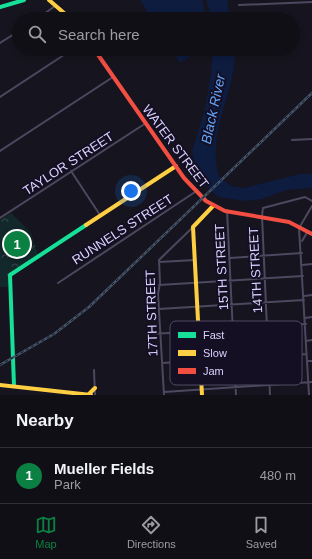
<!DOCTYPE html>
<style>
body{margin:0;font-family:Arial,sans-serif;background:#19181f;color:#f1f3f6}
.you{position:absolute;left:131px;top:191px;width:14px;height:14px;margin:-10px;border:3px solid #fff;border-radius:50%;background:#1a73e8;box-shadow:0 0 0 6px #1a73e833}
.badge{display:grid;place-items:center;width:26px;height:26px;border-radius:50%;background:#0b8043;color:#fff;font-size:13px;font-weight:700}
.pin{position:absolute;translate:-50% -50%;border:2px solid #fff;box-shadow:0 1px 4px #0006}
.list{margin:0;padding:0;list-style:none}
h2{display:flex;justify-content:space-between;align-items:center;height:52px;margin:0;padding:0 16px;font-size:17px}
h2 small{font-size:13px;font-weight:400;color:#9c9ca1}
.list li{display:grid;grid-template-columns:26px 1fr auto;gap:12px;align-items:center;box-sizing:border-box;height:56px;padding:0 16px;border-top:1px solid #302f35}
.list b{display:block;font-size:15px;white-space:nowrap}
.list p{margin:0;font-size:13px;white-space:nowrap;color:#9c9ca1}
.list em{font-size:13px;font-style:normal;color:#9c9ca1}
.icon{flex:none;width:22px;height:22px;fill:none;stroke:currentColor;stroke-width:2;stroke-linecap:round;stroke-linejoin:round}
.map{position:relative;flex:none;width:312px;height:395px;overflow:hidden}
.search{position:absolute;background:#100f16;box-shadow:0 2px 6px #0003;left:12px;right:12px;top:12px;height:44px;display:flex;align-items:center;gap:10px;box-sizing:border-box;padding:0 14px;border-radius:22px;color:#9c9ca1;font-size:15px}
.sheet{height:108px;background:#100f16}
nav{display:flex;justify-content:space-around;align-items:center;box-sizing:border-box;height:56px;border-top:1px solid #302f35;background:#100f16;font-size:11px;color:#9c9ca1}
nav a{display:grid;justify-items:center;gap:2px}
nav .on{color:#0b8043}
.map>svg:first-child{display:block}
.park{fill:url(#park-crowns)}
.garden{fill:#13282b}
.water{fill:#0e1c40}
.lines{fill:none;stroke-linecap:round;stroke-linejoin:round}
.street{stroke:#4c485f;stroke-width:2}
.fast{stroke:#16e098;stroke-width:4}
.slow{stroke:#ffcf43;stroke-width:4}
.jam{stroke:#f24e42;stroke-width:4}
.rail-casing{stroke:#445568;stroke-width:2.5}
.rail{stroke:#140f23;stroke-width:1;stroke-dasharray:3;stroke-linecap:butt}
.labels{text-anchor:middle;stroke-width:4;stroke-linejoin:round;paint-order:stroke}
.street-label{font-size:13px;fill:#dbd2fe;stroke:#140f23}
.water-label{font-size:14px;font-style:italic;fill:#63a7fa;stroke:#140f23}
.key{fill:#140f23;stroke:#504a65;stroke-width:1}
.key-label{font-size:11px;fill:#dbd2fe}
</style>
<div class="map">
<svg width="312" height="395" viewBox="0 0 312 395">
<defs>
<pattern id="park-crowns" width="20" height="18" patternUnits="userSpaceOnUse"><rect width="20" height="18" fill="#13282b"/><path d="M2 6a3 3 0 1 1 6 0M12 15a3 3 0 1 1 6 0" fill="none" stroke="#35464b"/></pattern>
</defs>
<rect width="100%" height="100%" fill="#16141e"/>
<path class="park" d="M11,213L31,233L38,255L9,274L8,287H0V220Z"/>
<path class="garden" d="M13,224C26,228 36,247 27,259L14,249L24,237L9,242L6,225Z
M0,260L6,261L9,263L5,286L0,285Z"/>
<path class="water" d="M140,0H202L207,19H152Z
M206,0H227L230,19H212Z
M171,49H203L180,63Z
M213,49H235C236,94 206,130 219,176L231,186L244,188L300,174H312V188L286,190L262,199L245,201L218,197L204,184L196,170L192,151L205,109L211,74Z"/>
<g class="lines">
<path class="street" d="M239,5L312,2
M37,19L55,6
M0,43L19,31
M0,97L73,49
M292,140L312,139
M0,151L113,77
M71,171L100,215
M227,210L236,395
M0,218L146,123
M302,241L308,231
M230,258L302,253
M159,262L195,260
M302,265L312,264
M58,283L195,192
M159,285L303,276
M304,296L312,295
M159,309L304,300
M305,318L312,317
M153,334L306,324
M306,341L312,340
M307,361H312
M162,363L306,354
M94,370L95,395
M164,392L312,382
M164,395L158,294L160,283L159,260L193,227
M270,395L262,216L263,208L305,197L312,201
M309,395L299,228L312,206"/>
<path class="fast" d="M0,7L24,0
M14,386L10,275L86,225"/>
<path class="slow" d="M49,0L71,19
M86,225L176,166
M0,385L91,395
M89,394L95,388
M202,395L193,227L213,206"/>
<path class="jam" d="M94,49L184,178L206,201L225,211L289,222L312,234"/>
<g class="rail-casing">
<path id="rail" d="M0,365L54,334L89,307L312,93"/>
</g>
<use href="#rail" class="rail"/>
</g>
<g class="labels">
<g class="street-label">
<text transform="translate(176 146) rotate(53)" y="5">WATER STREET</text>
<text transform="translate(68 163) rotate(-33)" y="5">TAYLOR STREET</text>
<text transform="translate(122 229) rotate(-33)" y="5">RUNNELS STREET</text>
<text transform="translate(221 267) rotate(-93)" y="5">15TH STREET</text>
<text transform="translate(255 270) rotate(-93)" y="5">14TH STREET</text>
<text transform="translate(151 313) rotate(-92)" y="5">17TH STREET</text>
</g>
<g class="water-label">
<text transform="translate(213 109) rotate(-78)" y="5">Black River</text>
</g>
</g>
<rect x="170" y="321" width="132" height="64" rx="6" class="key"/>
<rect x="178" y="332" width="18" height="6" fill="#16e098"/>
<rect x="178" y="350" width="18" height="6" fill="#ffcf43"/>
<rect x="178" y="368" width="18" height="6" fill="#f24e42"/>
<g class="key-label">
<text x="203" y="339">Fast</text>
<text x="203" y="357">Slow</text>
<text x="203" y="375">Jam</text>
</g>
</svg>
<div class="you"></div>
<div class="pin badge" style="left:17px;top:244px">1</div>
<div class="search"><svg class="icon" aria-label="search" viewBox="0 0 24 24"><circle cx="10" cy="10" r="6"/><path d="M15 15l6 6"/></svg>Search here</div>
</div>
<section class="sheet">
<h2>Nearby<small></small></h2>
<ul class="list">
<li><span class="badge">1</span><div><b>Mueller Fields</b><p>Park</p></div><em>480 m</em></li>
</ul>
</section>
<nav>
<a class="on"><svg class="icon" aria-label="map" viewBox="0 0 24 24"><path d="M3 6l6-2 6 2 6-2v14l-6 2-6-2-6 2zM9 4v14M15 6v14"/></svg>Map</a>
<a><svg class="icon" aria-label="directions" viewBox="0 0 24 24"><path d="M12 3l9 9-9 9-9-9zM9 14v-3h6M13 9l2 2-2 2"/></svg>Directions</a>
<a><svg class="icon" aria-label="saved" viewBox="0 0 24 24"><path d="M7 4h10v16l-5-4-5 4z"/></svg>Saved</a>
</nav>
